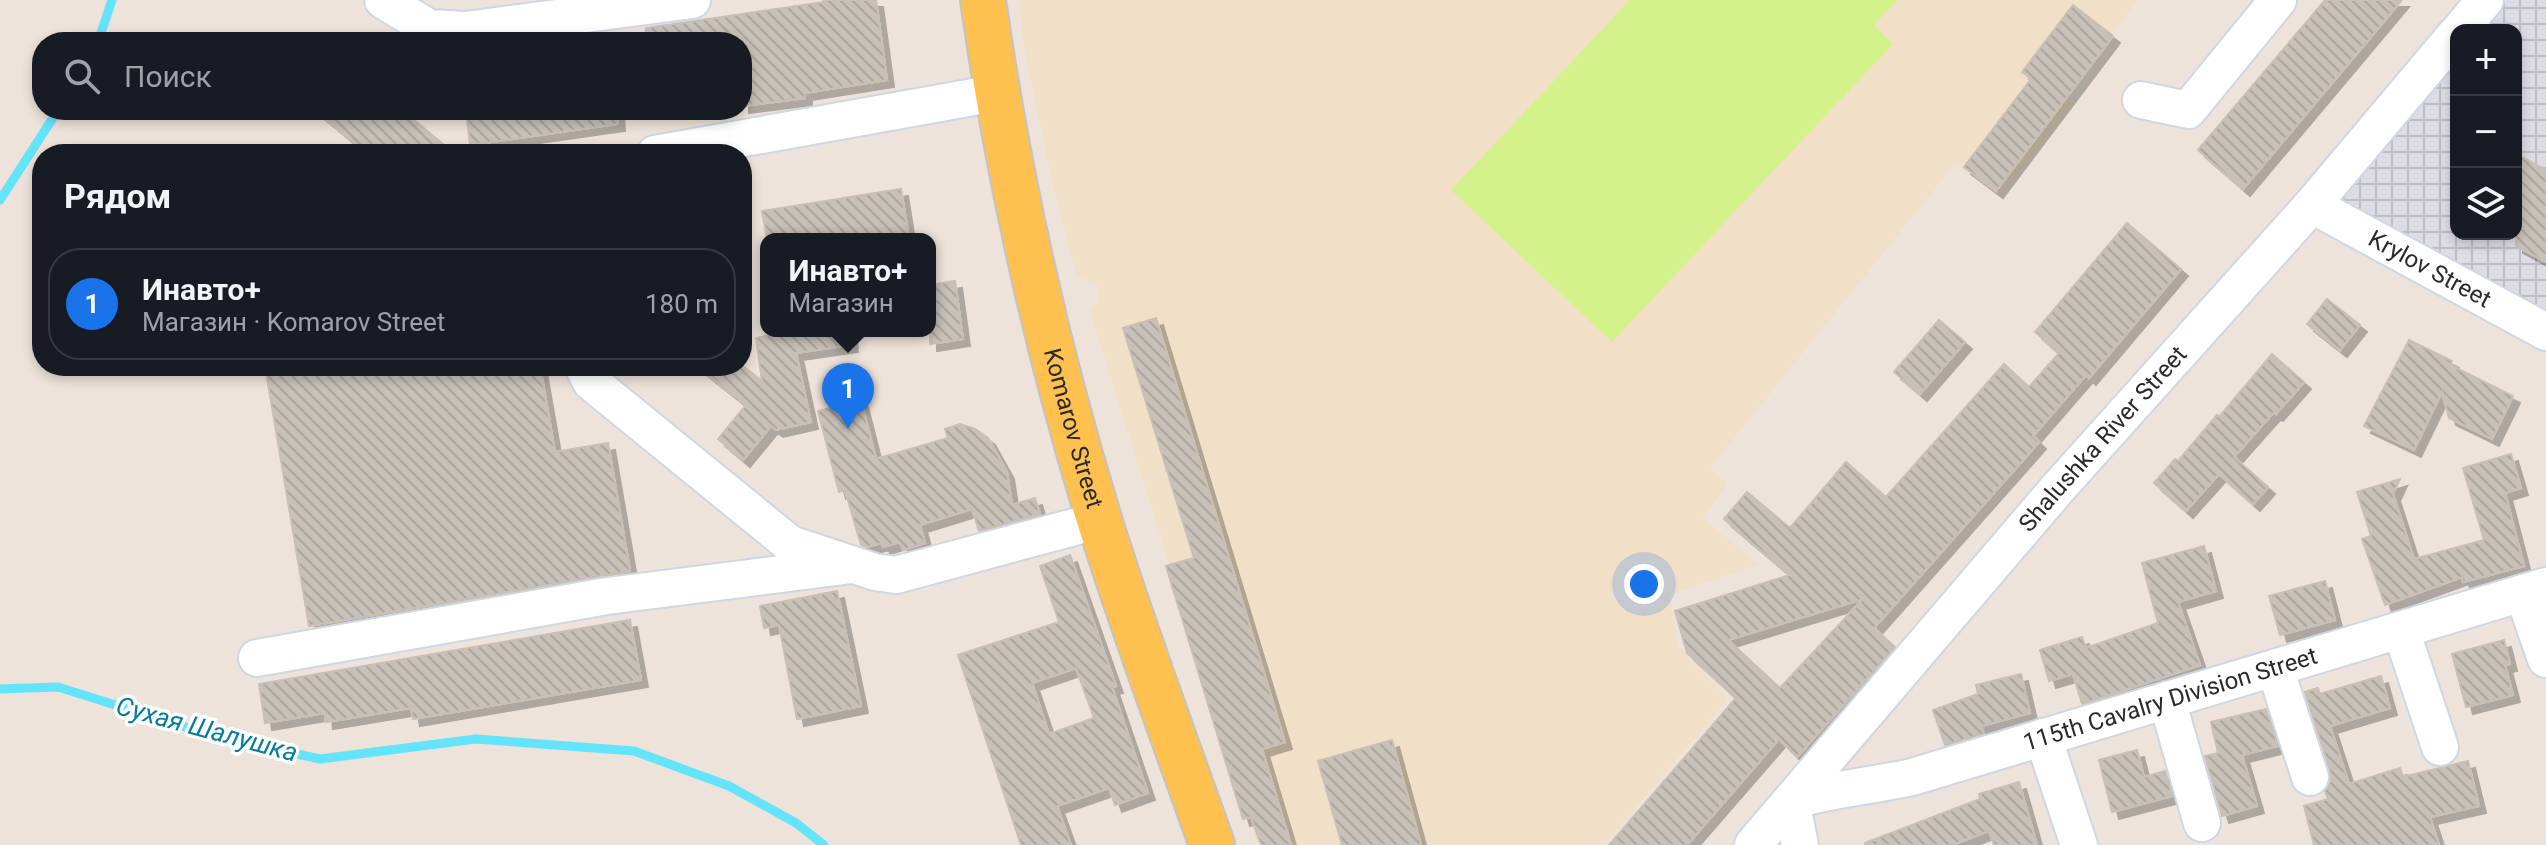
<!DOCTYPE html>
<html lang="ru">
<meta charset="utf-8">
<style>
body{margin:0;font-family:Roboto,sans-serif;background:#242831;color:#f1f3f6}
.controls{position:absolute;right:24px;top:24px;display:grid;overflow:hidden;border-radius:16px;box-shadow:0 4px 12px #0003}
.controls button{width:72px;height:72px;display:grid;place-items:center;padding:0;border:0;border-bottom:2px solid #363941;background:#171b24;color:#f1f3f6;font:40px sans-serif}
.you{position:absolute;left:1644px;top:584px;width:28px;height:28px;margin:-20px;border:6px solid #fff;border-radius:50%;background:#1a73e8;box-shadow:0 0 0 12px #1a73e833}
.badge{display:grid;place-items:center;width:52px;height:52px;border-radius:50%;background:#1a73e8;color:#fff;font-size:26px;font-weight:700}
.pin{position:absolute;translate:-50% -66px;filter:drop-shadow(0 2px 4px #0008)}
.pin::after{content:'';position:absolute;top:42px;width:28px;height:24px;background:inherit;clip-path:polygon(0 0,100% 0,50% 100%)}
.popup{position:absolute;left:760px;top:233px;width:176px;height:104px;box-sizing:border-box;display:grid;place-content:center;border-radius:16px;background:#171b24;filter:drop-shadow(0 2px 6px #0005);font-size:26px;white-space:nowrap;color:#9ea1a6}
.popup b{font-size:30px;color:#f1f3f6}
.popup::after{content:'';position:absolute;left:50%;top:100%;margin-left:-16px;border:16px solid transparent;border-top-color:#171b24}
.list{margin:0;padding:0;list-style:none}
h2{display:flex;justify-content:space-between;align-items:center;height:104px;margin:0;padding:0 32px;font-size:34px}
h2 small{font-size:26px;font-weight:400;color:#9ea1a6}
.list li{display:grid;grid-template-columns:52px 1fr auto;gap:24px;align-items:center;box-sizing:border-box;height:112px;margin:0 16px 16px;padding:0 16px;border:2px solid #363941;border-radius:32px}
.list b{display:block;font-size:30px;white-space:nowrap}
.list p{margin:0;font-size:26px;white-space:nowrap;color:#9ea1a6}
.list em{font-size:26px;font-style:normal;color:#9ea1a6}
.icon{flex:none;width:44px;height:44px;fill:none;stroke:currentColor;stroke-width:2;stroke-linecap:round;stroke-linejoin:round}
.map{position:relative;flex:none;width:2546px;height:845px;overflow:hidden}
.search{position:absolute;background:#171b24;box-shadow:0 4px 12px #0003;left:32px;top:32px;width:720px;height:88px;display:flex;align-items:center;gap:20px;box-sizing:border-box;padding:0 28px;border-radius:32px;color:#9ea1a6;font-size:30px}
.panel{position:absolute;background:#171b24;box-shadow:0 4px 12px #0003;left:32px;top:144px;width:720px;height:232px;border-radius:32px}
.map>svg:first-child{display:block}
.industrial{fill:url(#industrial-grid)}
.education{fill:#f1dfc8}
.pitch{fill:#d3f28c}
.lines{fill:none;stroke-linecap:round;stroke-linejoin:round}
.stream{stroke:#63e4fa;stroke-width:9}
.building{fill:url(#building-back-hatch);stroke:#c9bfb4;stroke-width:2;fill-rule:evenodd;filter:url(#shadow)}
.minor-casing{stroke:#cfd6e4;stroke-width:40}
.major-casing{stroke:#c3c3c3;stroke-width:48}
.minor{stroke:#fff;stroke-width:36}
.major{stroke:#fec04f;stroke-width:44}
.labels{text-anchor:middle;stroke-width:7;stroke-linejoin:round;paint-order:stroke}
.street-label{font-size:24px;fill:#2a2a2a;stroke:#fff}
.water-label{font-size:26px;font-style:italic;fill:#027ca0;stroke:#fff}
</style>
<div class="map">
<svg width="2546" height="845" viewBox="0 0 2546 845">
<defs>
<pattern id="industrial-grid" width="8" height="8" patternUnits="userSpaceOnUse" patternTransform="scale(2)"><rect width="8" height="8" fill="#dddce5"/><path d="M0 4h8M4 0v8" fill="none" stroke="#bebdc5"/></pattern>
<pattern id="building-back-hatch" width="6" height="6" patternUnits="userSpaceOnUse" patternTransform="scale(2)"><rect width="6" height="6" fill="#c8c1b9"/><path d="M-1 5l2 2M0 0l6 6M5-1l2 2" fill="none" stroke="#aca69f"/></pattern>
<filter id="shadow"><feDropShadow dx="7" dy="7" stdDeviation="0" flood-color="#0004"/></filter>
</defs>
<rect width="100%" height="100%" fill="#ede3da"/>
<path class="industrial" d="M2485,0H2546V332L2312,205L2456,34V234H2516V30H2460Z"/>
<path class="education" d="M1019,0H2138L2066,94L2074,103L2001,196L1955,164L1710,468L1728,484L1703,518L1758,565L1669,595L1678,646L1728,699L1604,845H1258L1089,309L1099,300L1097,284L1077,276L1053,186L1025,53Z"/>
<path class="pitch" d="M1630,0H1898L1874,25L1893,44L1612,342L1451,190Z"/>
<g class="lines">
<path class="stream" d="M98,42L112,0
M0,200L58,110
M0,689L58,687L211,735L320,759L476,739L634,751L729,786L796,823L824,845"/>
</g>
<path class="building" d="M823,0H876L887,80L805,93V98L742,106V42H647L646,28L824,2Z
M2325,0H2402L2243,189L2198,150Z
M2073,5L2113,36L1996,191L1964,167L2031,79L2022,72Z
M315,110H402L455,154H368Z
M466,110H617L618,124L470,145Z
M2516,154L2546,170V262L2516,246Z
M901,189L909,239H767L762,211Z
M2127,223L2181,269L2089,378L2086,375L2033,436L2039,442L1874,628L1895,647L1797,757L1779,739L1687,845H1609L1736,698L1687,653L1675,611L1790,575L1724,519L1747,492L1790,528L1846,462L1886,497L2004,364L2029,387L2059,353L2035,332ZM1863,599L1780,688L1728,640Z
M955,281L963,339L930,344V285Z
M2327,299L2360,325L2340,350L2307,324Z
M1156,318L1285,742L1262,749L1291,845H1261L1251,817L1243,819L1166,566L1194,558L1123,328Z
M1939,320L1965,342L1920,394L1894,372Z
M768,331H850L851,345L796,353L811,422L776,430L771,426L743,460L718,439L746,405L697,366H743L762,381L756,338L769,335Z
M2409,340L2452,361L2450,365L2513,396L2492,439L2449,418L2442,392L2414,450L2364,426Z
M2272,354L2304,382L2276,414L2274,412L2234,457L2268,487L2253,504L2219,474L2186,511L2154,483L2175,459L2178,461L2217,415L2219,417Z
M265,366H540L555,452L608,443L630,571L309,626Z
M861,400L876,459L948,438L945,429L960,424L975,429L988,438L1007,472L1012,505L1035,498L1040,514L979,531L972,509L920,525L925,543L903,550L900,542L883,547L882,543L867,547L861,545L845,490L839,492L818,411Z
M2511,454L2521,488L2505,493L2524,566L2463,582L2462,577L2385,605L2362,539L2371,536L2357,492L2400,479L2393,494L2414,559L2484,540L2463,468Z
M2204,546L2216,591L2178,602L2200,665L2082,704L2073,674L2049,681L2040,650L2082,637L2086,648L2158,623L2142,563Z
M1070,555L1116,686L1112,687L1148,793L1115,805L1109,788L1057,806L1071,845H1021L958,655L1059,622L1040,566ZM1076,668L1094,718L1049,734L1032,683Z
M2325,581L2335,620L2280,635L2269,596Z
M837,591L861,706L797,719L779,625L764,628L760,606Z
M630,620L641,680L413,719L411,708L326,722L325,713L265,723L259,684Z
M2504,640L2510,664L2505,665L2513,695L2466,707L2452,654Z
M2021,674L2030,713L1981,726L1984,734L1945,745L1933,710L1978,694L1976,685Z
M2381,676L2390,708L2330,726L2349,784L2400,768L2403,777L2468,761L2479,806L2430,817L2439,845H2314L2304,806L2328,799L2325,791L2330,782V771L2305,692L2318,688L2320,694Z
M2266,709L2278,746L2242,755L2257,806L2222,816L2205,756L2218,753L2211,722Z
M1392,740L1421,845H1342L1318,761Z
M2137,750L2144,777L2165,771L2172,796L2112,812L2099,760Z
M2019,782L2037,845H1994L1989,831L1952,845H1865V843L1980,799L1979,794Z"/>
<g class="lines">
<g class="minor-casing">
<g id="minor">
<path d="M383,0L429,28L466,30L692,0"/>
<path d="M2460,30L2485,0"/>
<path d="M2141,100L2188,110L2278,0"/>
<path d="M655,154L996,93"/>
<path id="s1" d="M2312,205L2546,332"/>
<path d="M583,366L591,382L790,544L875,572L896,575L1100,520"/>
<path d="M2523,593L2546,659"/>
<path d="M2401,630L2440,747"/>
<path d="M257,658L607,596L852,565"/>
<path d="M2275,668L2310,777"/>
<path d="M2167,700L2202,823"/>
<path d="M2043,737L2079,845"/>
<path id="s2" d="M1753,845L2058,488L2312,205L2456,34"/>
<path id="s3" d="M1800,845L1791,801C1831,789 1871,786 1912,777L2546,586"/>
</g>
</g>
<g class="major-casing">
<g id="major">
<path id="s4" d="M983,0C1008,175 1047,350 1099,519C1133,629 1174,737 1212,845"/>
</g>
</g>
<use href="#minor" class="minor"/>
<use href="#major" class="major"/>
</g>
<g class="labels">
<g class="street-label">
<text dy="8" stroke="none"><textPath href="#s1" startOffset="134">Krylov Street</textPath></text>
<text dy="8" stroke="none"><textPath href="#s4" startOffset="438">Komarov Street</textPath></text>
<text dy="8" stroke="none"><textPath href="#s2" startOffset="536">Shalushka River Street</textPath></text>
<text dy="8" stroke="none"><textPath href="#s3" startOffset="438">115th Cavalry Division Street</textPath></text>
</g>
<g class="water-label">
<text transform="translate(207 729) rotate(15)" y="9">Сухая Шалушка</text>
</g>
</g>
</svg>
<div class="controls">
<button>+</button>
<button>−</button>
<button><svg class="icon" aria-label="layers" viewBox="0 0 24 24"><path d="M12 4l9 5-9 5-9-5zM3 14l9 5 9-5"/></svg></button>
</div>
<div class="you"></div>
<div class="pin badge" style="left:848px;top:429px">1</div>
<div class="popup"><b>Инавто+</b>Магазин</div>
<div class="search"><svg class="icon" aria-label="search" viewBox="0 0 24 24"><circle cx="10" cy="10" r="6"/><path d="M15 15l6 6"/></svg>Поиск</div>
<section class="panel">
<h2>Рядом<small></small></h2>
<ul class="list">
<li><span class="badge">1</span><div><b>Инавто+</b><p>Магазин · Komarov Street</p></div><em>180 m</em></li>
</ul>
</section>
</div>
